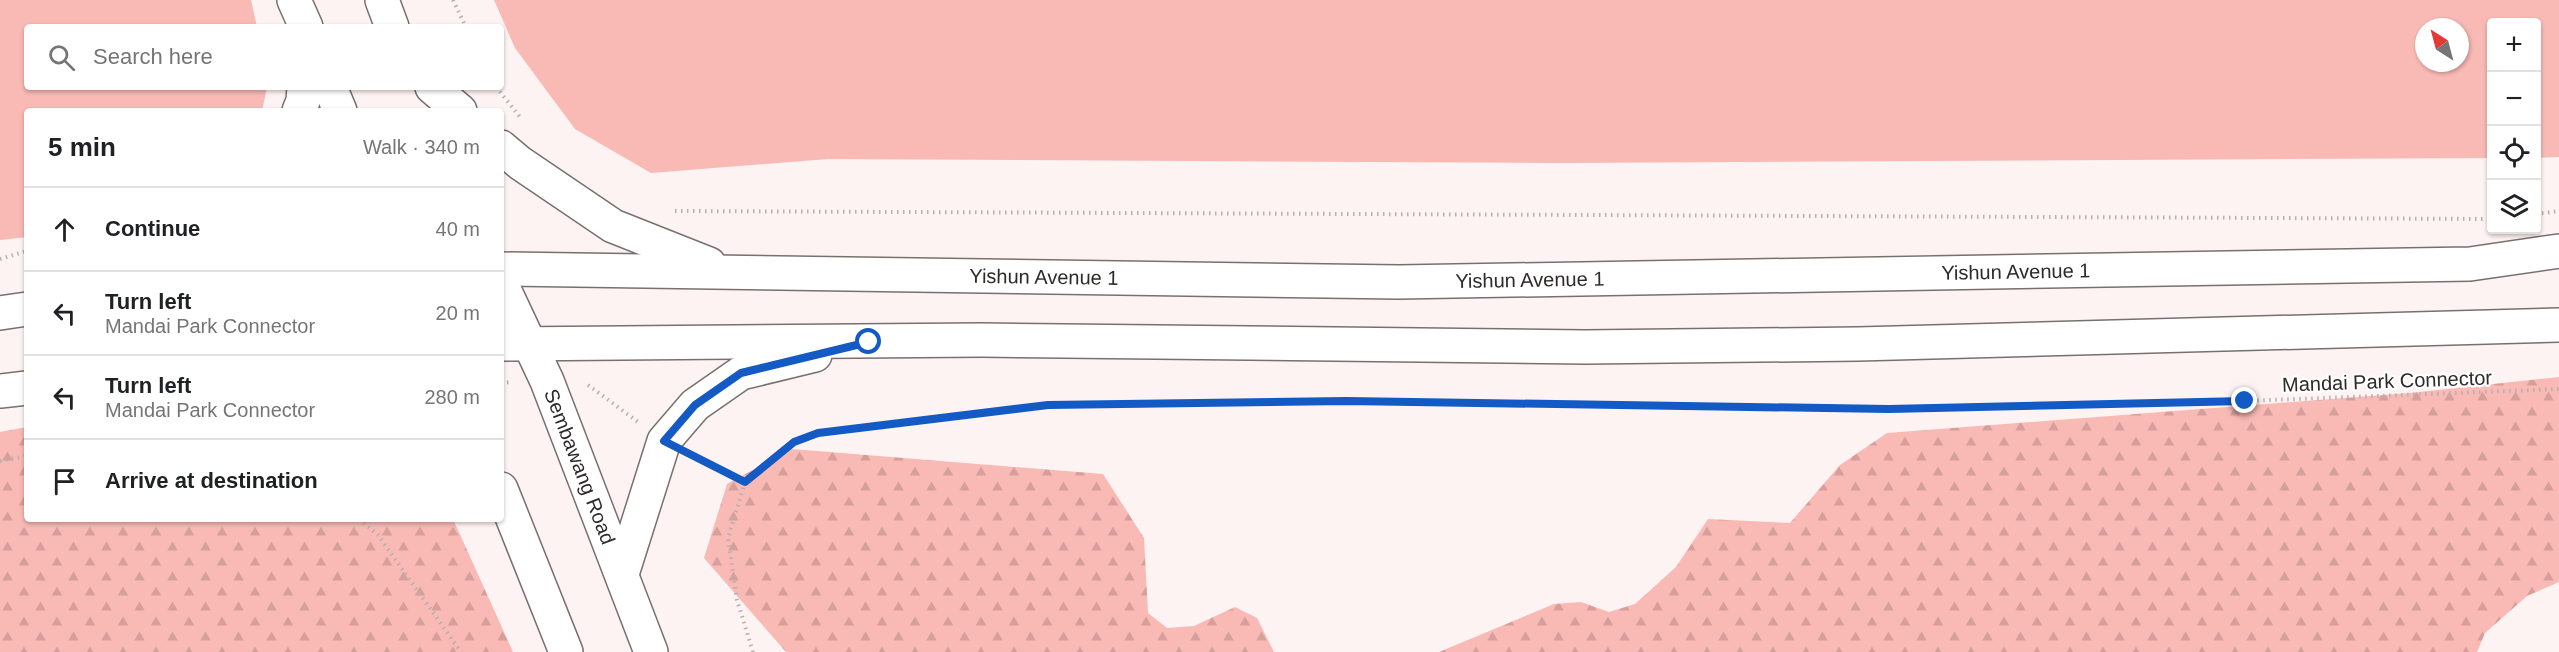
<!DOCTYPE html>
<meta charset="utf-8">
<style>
body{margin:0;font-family:Arial,sans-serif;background:#f2f2f2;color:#202124}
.controls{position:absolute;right:18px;top:18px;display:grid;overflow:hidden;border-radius:6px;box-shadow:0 2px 4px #0004}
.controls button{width:54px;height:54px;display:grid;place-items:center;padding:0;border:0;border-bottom:2px solid #e0e0e0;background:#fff;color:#202124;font:30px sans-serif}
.compass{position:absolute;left:2415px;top:18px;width:54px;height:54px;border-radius:50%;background:#fff;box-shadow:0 2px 4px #0004;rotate:324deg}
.stop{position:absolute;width:18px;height:18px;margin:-14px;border:4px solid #135ac5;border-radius:50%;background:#fff}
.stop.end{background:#135ac5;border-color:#fff;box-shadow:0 2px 6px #0008}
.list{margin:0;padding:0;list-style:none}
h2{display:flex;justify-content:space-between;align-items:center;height:78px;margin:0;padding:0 24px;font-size:26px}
h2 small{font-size:20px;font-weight:400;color:#757577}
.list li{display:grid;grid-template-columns:39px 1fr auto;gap:18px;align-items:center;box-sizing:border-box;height:84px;padding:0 24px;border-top:2px solid #e0e0e0}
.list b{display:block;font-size:22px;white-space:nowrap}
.list p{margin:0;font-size:20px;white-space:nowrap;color:#757577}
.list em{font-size:20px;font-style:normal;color:#757577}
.icon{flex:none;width:33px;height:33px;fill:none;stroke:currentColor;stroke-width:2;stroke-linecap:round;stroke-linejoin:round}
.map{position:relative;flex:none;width:2559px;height:652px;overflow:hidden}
.search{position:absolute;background:#fff;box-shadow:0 2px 4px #0004;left:24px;top:24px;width:480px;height:66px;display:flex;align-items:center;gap:15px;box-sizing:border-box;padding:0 21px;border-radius:6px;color:#757577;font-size:22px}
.panel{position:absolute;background:#fff;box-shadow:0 2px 4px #0004;left:24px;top:108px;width:480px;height:414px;border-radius:6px}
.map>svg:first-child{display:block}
.grass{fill:#f9b9b5;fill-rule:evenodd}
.forest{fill:url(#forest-firs)}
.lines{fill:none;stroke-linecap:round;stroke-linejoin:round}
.major-casing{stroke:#78706f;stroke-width:36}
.path{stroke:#b7b0af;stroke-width:4;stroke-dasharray:1.5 4.5;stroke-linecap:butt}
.major{stroke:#fff;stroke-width:33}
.route{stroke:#135ac5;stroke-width:8}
.labels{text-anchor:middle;stroke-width:4.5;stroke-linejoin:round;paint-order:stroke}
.street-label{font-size:20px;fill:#2d2a29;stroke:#fff}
</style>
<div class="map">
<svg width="2559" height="652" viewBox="0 0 2559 652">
<defs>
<pattern id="forest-firs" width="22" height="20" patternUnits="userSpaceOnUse" patternTransform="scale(1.5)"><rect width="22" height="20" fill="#f9b9b5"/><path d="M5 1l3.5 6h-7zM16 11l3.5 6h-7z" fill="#d69f9c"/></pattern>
</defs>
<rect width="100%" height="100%" fill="#fcf3f2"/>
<path class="grass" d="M0,0H251L257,27H27V87H267L262,111H27V237L0,240Z
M494,0H2559V157L2537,158L2536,22H2492L2491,158L1557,163L828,159L651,173L575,129L515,48ZM2424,27H2460V63H2424Z"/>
<path class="forest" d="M2559,377V582L2527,596L2485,633L2477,652H1439L1554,604L1581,602L1609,612L1635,604L1676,567L1708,519L1790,523L1840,465L1887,433L2410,393Z
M27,427V519H453L513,652H0V432Z
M792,449L1103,474L1144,538L1148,613L1167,628L1194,626L1235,607L1257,618L1274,652H786L704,558L727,484Z"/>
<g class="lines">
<g class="major-casing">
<g id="major">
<path d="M294,0L306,27"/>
<path d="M382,0L392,27"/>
<path d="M330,87L340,111"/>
<path d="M432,87L460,111"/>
<path d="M299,111L303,101L304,87"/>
<path d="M501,147L520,163L613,226L709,264"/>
<path id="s1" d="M501,269L1399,282L2470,264L2559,251"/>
<path id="s2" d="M501,283L547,381L651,652"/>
<path d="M0,313L27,309"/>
<path d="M501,344L982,340L1585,347L1858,344L2559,325"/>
<path d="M0,391L27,388"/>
<path d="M501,489L566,652"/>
<path d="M622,574L664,441L695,405L741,373L815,355"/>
</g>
</g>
<path class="path" d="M453,0L466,27
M496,87L520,117
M675,211L2492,219
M2536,214L2559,211
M0,259L27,251
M501,383L511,382
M588,385L638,422
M695,457L745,482
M0,461L27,456
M745,482L794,442L818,433L1048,405L1347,401L1889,409L2245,401L2559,389
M745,482L728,538L737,600L753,652
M359,519L378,535L461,652"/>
<use href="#major" class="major"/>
</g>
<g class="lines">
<path class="route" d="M869,342L741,373L695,405L664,441L745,482L794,442L818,433L1048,405L1347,401L1889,409L2245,401"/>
</g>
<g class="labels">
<g class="street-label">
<text dy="7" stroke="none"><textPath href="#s1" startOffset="1515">Yishun Avenue 1</textPath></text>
<text dy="7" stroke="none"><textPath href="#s1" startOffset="543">Yishun Avenue 1</textPath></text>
<text dy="7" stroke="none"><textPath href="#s1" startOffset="1029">Yishun Avenue 1</textPath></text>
<text transform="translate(2387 381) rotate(-2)" y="7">Mandai Park Connector</text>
<text dy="7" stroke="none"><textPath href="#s2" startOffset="200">Sembawang Road</textPath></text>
</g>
</g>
</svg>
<div class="controls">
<button>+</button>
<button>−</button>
<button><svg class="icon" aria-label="locate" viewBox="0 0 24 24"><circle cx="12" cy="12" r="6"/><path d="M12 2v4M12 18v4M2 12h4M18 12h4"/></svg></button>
<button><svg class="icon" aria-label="layers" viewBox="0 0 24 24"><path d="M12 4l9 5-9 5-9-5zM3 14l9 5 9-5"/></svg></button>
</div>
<svg class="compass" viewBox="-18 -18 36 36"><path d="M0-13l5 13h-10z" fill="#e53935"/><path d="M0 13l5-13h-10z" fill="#757577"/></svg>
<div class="stop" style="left:869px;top:342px"></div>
<div class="stop end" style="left:2245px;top:401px"></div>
<div class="search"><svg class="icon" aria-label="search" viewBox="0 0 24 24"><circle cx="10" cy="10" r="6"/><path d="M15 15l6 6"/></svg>Search here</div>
<section class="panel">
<h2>5 min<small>Walk · 340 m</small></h2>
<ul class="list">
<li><svg class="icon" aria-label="ahead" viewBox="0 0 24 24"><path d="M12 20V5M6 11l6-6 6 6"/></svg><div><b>Continue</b></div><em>40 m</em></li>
<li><svg class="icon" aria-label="left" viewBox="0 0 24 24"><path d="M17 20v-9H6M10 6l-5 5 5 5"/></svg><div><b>Turn left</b><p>Mandai Park Connector</p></div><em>20 m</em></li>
<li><svg class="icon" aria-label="left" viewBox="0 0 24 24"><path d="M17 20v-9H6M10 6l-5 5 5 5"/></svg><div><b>Turn left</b><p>Mandai Park Connector</p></div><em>280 m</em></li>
<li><svg class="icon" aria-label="arrive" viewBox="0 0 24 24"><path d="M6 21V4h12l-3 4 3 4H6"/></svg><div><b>Arrive at destination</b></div></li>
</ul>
</section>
</div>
